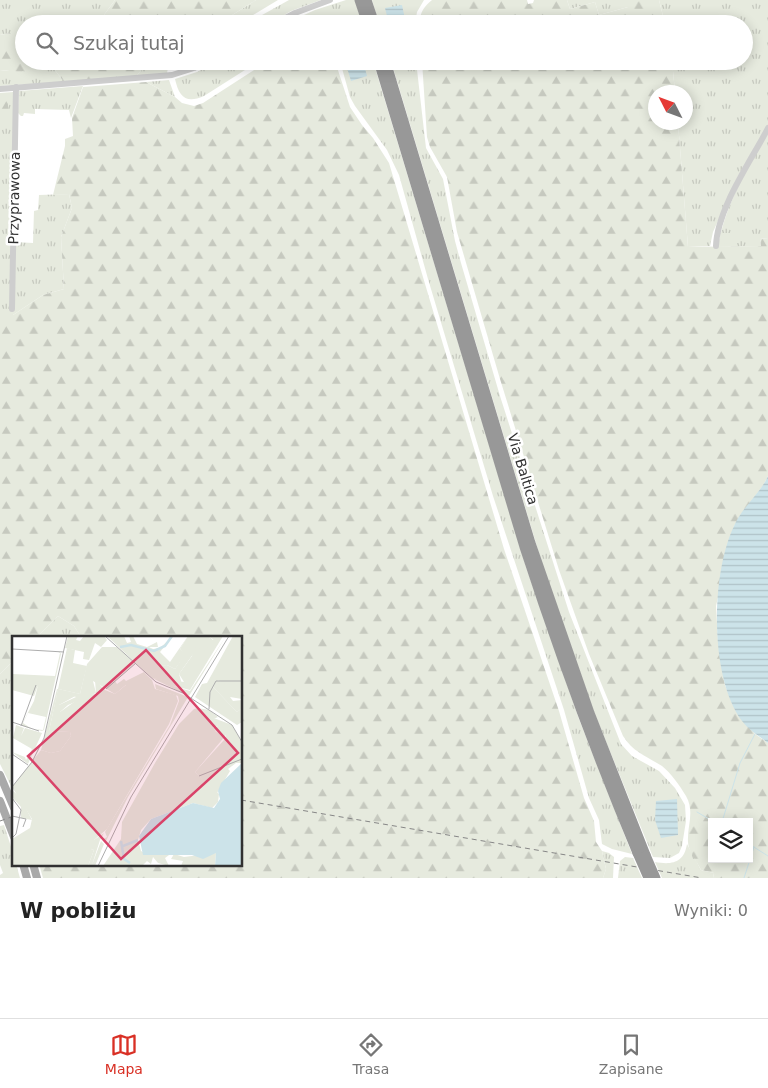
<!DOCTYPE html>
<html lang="pl">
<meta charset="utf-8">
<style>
body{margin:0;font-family:"DejaVu Sans",sans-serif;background:#f2f2f2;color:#222}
.controls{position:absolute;right:15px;bottom:15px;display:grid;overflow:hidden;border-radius:0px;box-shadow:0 2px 12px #0003}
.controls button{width:45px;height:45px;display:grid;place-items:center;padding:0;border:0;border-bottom:1px solid #e0e0e0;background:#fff;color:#222;font:25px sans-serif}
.compass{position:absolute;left:648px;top:85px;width:45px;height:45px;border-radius:50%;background:#fff;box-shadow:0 2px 12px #0003;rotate:312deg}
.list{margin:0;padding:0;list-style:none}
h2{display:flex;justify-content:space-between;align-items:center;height:65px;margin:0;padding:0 20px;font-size:21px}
h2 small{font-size:16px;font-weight:400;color:#767676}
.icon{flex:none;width:28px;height:28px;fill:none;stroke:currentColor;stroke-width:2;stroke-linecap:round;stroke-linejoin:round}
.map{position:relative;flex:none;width:768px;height:878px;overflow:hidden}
.search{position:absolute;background:#fff;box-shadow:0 2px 12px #0003;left:15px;right:15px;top:15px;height:55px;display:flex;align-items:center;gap:12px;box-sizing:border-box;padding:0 18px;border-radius:28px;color:#767676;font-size:19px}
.sheet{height:140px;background:#fff}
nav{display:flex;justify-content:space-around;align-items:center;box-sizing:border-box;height:70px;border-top:1px solid #e0e0e0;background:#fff;font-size:14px;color:#767676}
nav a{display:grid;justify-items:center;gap:2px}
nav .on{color:#d93025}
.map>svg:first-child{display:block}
.grass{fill:url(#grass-tufts)}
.forest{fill:url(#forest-firs);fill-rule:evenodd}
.pitch{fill:#e6eade}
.water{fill:url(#water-rules)}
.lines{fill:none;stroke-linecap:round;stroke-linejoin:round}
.stream{stroke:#cce3e9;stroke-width:1}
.minor{stroke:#cecece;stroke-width:6}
.major{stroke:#a9a9a9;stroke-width:8}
.highway{stroke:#989898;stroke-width:9}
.rail{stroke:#868686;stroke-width:1;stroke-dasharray:5 4;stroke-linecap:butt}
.highway-bridge{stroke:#989898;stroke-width:9}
.labels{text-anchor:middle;stroke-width:5;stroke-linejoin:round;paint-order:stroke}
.street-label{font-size:14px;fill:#313131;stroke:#fff}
.inset-river{fill:none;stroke:#cce3e9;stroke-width:2.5}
.inset-road{fill:none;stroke:#adadad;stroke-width:1}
.view{fill:#d94369;fill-opacity:0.15;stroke:#d94369;stroke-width:2.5}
.inset-edge{fill:none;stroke:#313131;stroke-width:2.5}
</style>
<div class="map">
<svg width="768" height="878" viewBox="0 0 768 878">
<defs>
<pattern id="grass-tufts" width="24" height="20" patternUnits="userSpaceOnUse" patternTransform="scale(1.25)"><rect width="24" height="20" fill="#e6eade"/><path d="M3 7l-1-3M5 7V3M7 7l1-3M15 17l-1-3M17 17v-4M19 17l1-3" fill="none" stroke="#c6c9bf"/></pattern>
<pattern id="forest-firs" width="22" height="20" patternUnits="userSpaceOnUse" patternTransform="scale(1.25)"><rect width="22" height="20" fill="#e6eade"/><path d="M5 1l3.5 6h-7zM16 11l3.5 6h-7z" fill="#c6c9bf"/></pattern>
<pattern id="water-rules" width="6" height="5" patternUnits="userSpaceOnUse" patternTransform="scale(1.25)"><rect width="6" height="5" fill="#cce3e9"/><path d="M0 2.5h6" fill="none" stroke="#b0c3c8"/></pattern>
</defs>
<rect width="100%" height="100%" fill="#fff"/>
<path class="grass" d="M0,0H115L101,19L63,24H24V44L23,40L10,33L0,35Z
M256,0H278L238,24H218Z
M289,0H321L291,11L269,24H246Z
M346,0H355L362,24H284L315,10Z
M372,0H424L417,12L415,24H379Z
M567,0H628V7L599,15L595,2L570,9Z
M659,0H768V125L738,176L713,232L710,246L688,247L678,123L686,122V92H675L672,61H744V24H665Z
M27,61H48L64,82L0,86V70L9,71L28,65Z
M150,61H169L167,73L136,76Z
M218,61H259L204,96C186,104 179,97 175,79L197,72Z
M340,61H373L526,567L579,719L632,854L612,849L602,844L599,820L589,798L564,710L493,496L428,279L399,175L387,150L355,106L350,97Z
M391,61H416L426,148L443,179L455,241L461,263L500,396L569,612L621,744L632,756L659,771L675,788L685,805L686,821L682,846L679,853L670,858L653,857L594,712L541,560Z
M169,80L175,97L146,82Z
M83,86L71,118L69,110L35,109V114L24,113L23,116H21L18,113L19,91Z
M13,92L15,242L33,243L34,211L38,210L39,195L69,194L72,208L61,237L64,289L43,295L13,315H0V93Z
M768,133V238L760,239L761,246L718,247C725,205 747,169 768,133Z
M58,616L74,626L81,637H37Z
M14,660V792L0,764V674Z
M4,825L14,856V864H16L20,878H0V875L3,873L0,865V826Z
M687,844L701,870L714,873L713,878H662L655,862C672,865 684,863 687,844Z
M602,851L609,853L614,857L613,878H603L606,869Z
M625,857L633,858L642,878H618L620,861Z"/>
<path class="forest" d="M115,0H256L218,24H63L101,19Z
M432,0H527L528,4L533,3L534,0H567L570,9L595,2L599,15L628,7V0H659L665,24H420C419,14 424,6 432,0Z
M10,33L20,35L24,44V61H27L30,70L19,72L0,70V35Z
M48,61H150L136,76L64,82Z
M268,61H335L350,107L362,125L373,138L389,163L504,549L559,711L584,798L594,821L596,842L602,851L606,869L603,878H43L39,864H241V637H81L74,626L58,616L37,637H14V660L0,674V315H13L43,295L64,289L61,237L72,208L69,194L53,195L65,146V139L73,136L72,118L83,87L146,82L175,97L182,103L194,106L203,103Z
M422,61H672L675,92H656V122L678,123L688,247L761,246L760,239L768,238V476L764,484L734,526L716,606L718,641L725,685L732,703L755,734L768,743V878H713L714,873L701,870C697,862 688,851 688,842C687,826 695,812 686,796C680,786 671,773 662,766C646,756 633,752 623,736L589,654L559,570L500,379L457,232L447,177L430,147L427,137ZM712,822H749V859H712Z
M0,96H8V111L0,120Z"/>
<path class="pitch" d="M720,233H739V243L721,244Z"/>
<path class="water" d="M402,5L406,24H389L385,8Z
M345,61H363L367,76L351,81Z
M768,476V743C759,736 749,730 742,721C709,677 711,574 734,526C742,507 760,494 768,476Z
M677,799L678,835L661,838L655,820L656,801Z"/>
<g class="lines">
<path class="stream" d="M697,812L714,822
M722,822L740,763L755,734
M749,844L768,856
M744,878L754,847"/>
<path class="minor" d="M274,24L295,13L330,0
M0,89L172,75L194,68L207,61
M716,246C717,209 751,161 768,128
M12,309L16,87"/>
<path class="major" d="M0,775L14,808
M0,801L14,837
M23,864L27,878
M33,864L37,878"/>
<path class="highway" d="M359,0L367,24
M367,0L375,24
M378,61L524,547C558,651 595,753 637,853
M386,61L531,543L590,713L646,855"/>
<path class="rail" d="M241,800L702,878
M0,821L14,816"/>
<path class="highway-bridge" d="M637,853L648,878
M646,855L656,878"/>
</g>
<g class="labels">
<g class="street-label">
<text transform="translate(14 198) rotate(-89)" y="5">Przyprawowa</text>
<text transform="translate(523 469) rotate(73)" y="5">Via Baltica</text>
</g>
</g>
<g transform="translate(12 636)">
<rect width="230" height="230" fill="#fff"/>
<path d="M56,0H66L64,4L68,5L72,0H92L95,4L89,11L83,7L77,24L71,23L72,16L53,12ZM112,0L115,7L119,6L117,0H121L125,8L135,11L145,6L146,11H137L141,13L148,12L161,0L148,16L158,26L176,0L168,13L174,18L163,33L155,29L130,33L96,1ZM204,0H211L178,54L158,49L178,55L214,0L177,60L140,42L172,46L167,38L180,20L182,10L194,11L198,1L201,4ZM90,11H105L123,27L103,45L105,48L112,43L116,47L103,58L81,45L84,57L56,69L48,76H46L47,69L64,61L46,54L37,95L58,96L59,100L48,115L39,117L29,114L45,53L68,58L75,28ZM45,15L48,16L49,18L32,94L30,95L22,93L31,94L34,81L16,77L11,87L20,93L10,90V88L22,65L26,49L22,60L0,54V29L1,38L43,40L48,17ZM205,44L230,53V63L218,61L221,65L230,64V72L225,76L201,51ZM143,48L176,61L116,161L93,207L90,204L95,201L93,196L158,89L167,65L166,60L144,53ZM199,81L220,89L230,107V127H224L216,133L218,135L205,157L183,136L213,103L214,99H208L201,92L206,90L204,86L197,85ZM4,89L12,92L9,100L13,92L30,97L16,128L0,116L13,121L14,124L20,113L1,102ZM92,197L88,204L80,229L89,205L92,208L83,230H76L82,214L79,213L82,204Z" fill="#e6eade"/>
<path d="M176,0L204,1L202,4L198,1L195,16L183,11L184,14L167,38L170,48L140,42L130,33L131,27L138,26L143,30L155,29L163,33L173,18L168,13ZM221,0H230V53H221L206,44L201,51L225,76L230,72V86L225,89L183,61L190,48L195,47ZM132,36L140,44L143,53L164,59L166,65L157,88L95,193L82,204L84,209L79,213L82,214L76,230H0V203L18,192L20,183L0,151L29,114L39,117L48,115L59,100L58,96L37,95L46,53L67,58L47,69L48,76L72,59L84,58L83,44L93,54L103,58L114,49V45ZM186,72L197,74L206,81L197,85H205L206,90L201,91L204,96L214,99L183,136L207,158L206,166L200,172L181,167L139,183L129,194L126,204L129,215L136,219L146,217L157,219L153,222L157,230L146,227L141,221L139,228L135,225L130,230H91L109,203L110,186L143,127L167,88L182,73ZM204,217L203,230H169L171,225L159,223L162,218L172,221Z" fill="#e6eade"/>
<path d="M55,12L63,14L61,27L75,30L68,58L46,53ZM0,154L8,161L20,184L9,182V171L0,161Z" fill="#e6eade"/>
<path d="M230,127V230H203L204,217L191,223L180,219H131L127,200L139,183L181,167L202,172L208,163L206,155L209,147Z" fill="#cce3e9"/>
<path class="inset-river" d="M108,11L119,9L142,15L153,10L160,0M109,205L112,223L118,227M111,210L126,204"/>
<path class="inset-road" d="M93,0L144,46L171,57L220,89L230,106M0,13L52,16M94,53L124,27M197,73L198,56L204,45H230M0,86L27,95M9,90L24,49M0,118L16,129M187,140L230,123M0,151L20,126L32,102L55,0M0,162L9,174L4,198L0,202M0,180L14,183L11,191M86,230L119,161L217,0"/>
<path class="view" d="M134,14L226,117L109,223L16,120Z"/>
<rect width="230" height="230" class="inset-edge"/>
</g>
</svg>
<div class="controls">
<button><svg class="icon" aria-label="layers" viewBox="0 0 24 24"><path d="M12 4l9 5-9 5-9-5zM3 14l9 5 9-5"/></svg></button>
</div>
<svg class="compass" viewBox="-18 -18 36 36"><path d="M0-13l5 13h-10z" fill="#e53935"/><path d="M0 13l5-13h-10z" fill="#767676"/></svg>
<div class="search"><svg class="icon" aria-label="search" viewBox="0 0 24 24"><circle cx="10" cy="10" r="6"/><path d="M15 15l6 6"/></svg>Szukaj tutaj</div>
</div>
<section class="sheet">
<h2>W pobliżu<small>Wyniki: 0</small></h2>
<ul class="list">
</ul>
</section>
<nav>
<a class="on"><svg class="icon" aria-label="map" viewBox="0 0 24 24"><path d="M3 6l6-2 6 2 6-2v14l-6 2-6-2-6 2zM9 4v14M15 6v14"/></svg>Mapa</a>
<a><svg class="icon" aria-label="directions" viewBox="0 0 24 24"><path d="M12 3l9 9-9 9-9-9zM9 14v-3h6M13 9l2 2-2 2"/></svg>Trasa</a>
<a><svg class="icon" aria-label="saved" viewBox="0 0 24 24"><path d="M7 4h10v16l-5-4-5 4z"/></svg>Zapisane</a>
</nav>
